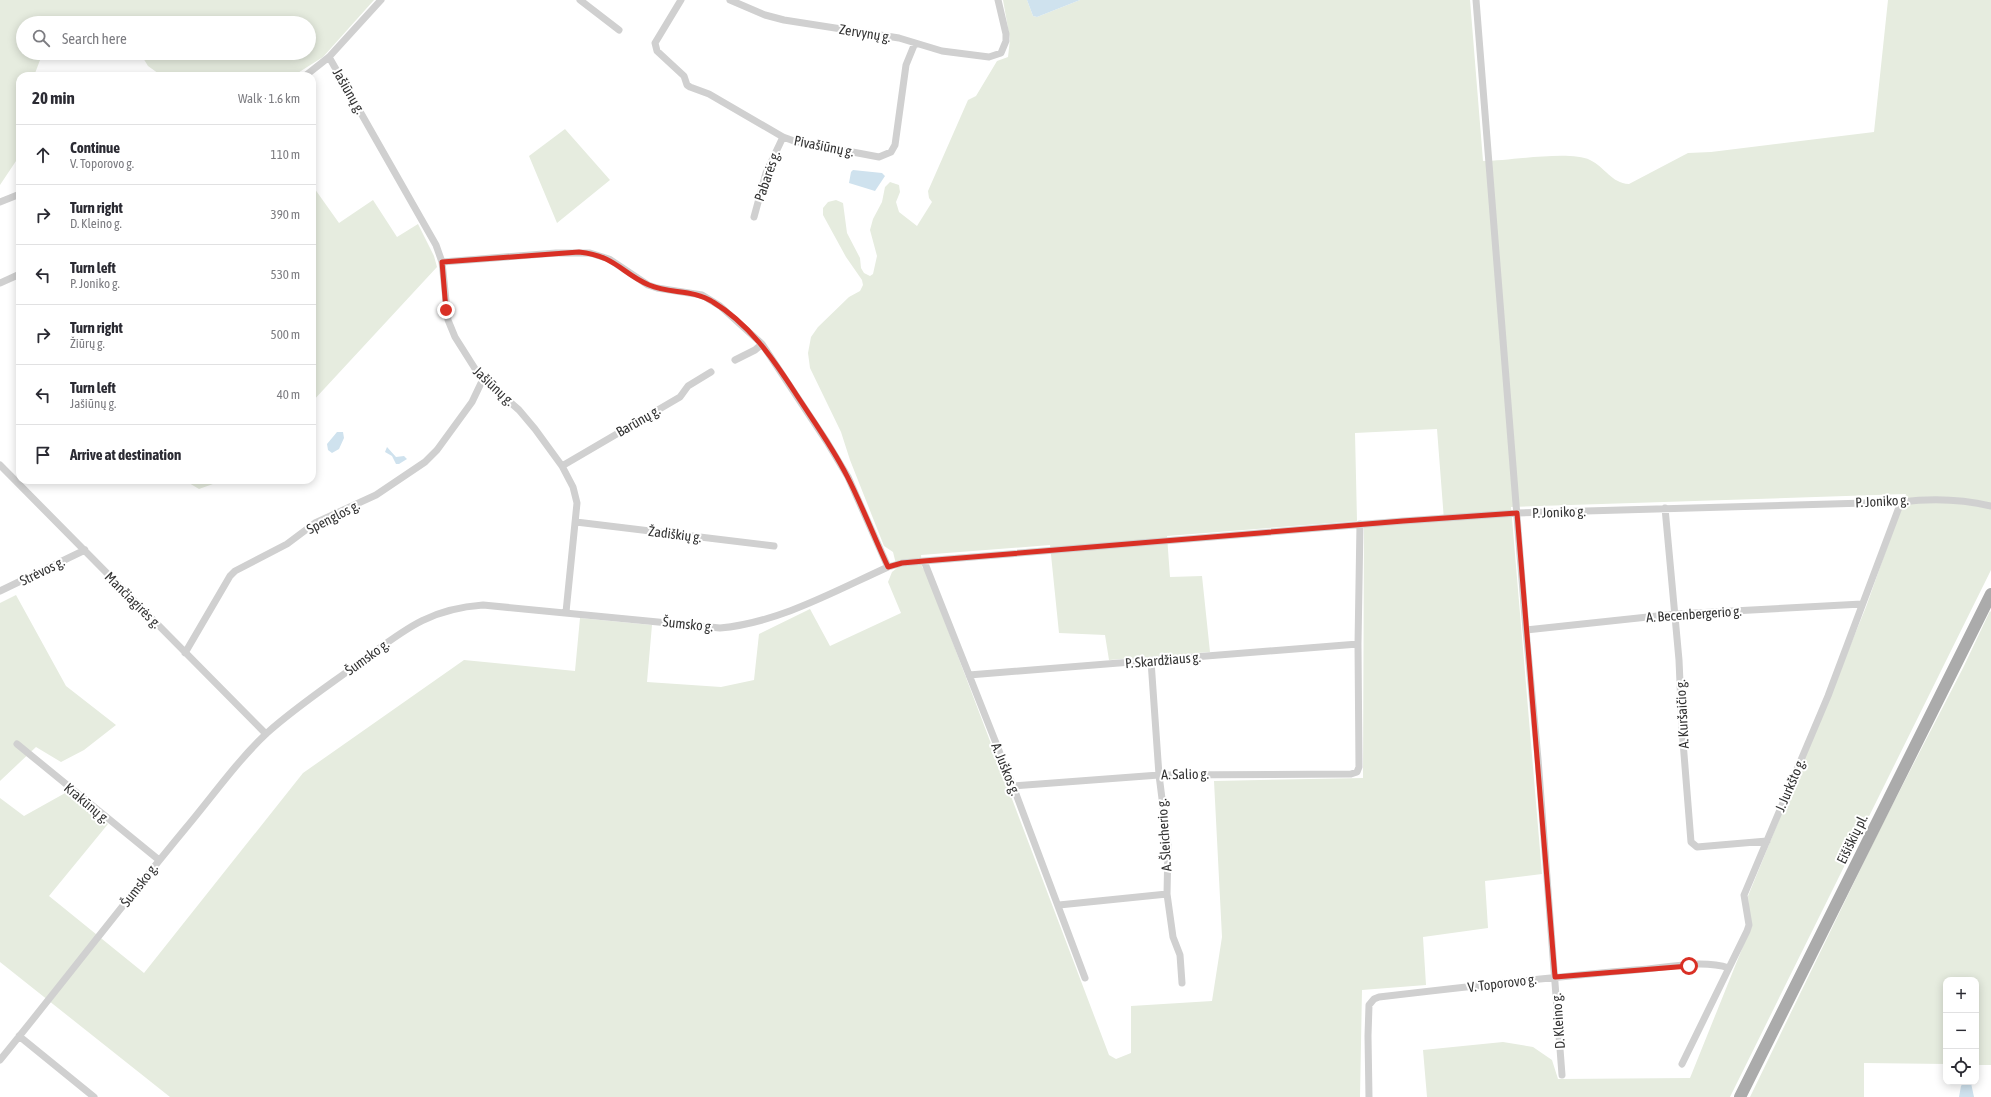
<!DOCTYPE html>
<meta charset="utf-8">
<style>
body{margin:0;font-family:"Asap Condensed",sans-serif;background:#f2f2f3;color:#2b2b33}
.controls{position:absolute;right:12px;bottom:12px;display:grid;overflow:hidden;border-radius:8px;box-shadow:0 2px 10px #0003}
.controls button{width:36px;height:36px;display:grid;place-items:center;padding:0;border:0;border-bottom:1px solid #e1e1e2;background:#fff;color:#2b2b33;font:20px sans-serif}
.stop{position:absolute;width:12px;height:12px;margin:-9px;border:3px solid #d93025;border-radius:50%;background:#fff}
.stop.end{background:#d93025;border-color:#fff;box-shadow:0 1px 4px #0008}
.list{margin:0;padding:0;list-style:none}
h2{display:flex;justify-content:space-between;align-items:center;height:52px;margin:0;padding:0 16px;font-size:17px}
h2 small{font-size:13px;font-weight:400;color:#7c7c81}
.list li{display:grid;grid-template-columns:26px 1fr auto;gap:12px;align-items:center;box-sizing:border-box;height:60px;padding:0 16px;border-top:1px solid #e1e1e2}
.list b{display:block;font-size:15px;white-space:nowrap}
.list p{margin:0;font-size:13px;white-space:nowrap;color:#7c7c81}
.list em{font-size:13px;font-style:normal;color:#7c7c81}
.icon{flex:none;width:22px;height:22px;fill:none;stroke:currentColor;stroke-width:2;stroke-linecap:round;stroke-linejoin:round}
.map{position:relative;flex:none;width:1991px;height:1097px;overflow:hidden}
.search{position:absolute;background:#fff;box-shadow:0 2px 10px #0003;left:16px;top:16px;width:300px;height:44px;display:flex;align-items:center;gap:10px;box-sizing:border-box;padding:0 14px;border-radius:22px;color:#7c7c81;font-size:15px}
.panel{position:absolute;background:#fff;box-shadow:0 2px 10px #0003;left:16px;top:72px;width:300px;height:412px;border-radius:12px}
.map>svg:first-child{display:block}
.green{fill:#e6ecdf;fill-rule:evenodd}
.water{fill:#cfe2ee}
.lines{fill:none;stroke-linecap:round;stroke-linejoin:round}
.street{stroke:#d0d0d0;stroke-width:7}
.primary{stroke:#ababab;stroke-width:12}
.route{stroke:#d93025;stroke-width:5}
.labels{text-anchor:middle;stroke-width:4;stroke-linejoin:round;paint-order:stroke}
.street-label{font-size:14px;fill:#333;stroke:#fff}
</style>
<div class="map">
<svg width="1991" height="1097" viewBox="0 0 1991 1097">
<rect width="100%" height="100%" fill="#fff"/>
<path class="green" d="M0,0H374L323,57L293,76H162L148,66L140,53H309V23H116L114,21L107,23H23V53H49L40,60L34,76H20V155L0,185Z
M1003,0H1027L1033,16L1037,17L1080,0H1470L1483,161C1510,161 1569,150 1590,160C1605,167 1611,183 1629,184L1688,153L1711,152L1874,132L1888,0H1991V570L1730,1097H1427L1423,1050L1503,1042L1533,1047L1552,1060L1558,1079L1690,1078L1750,929L1748,896L1866,607L1906,494L1511,507L1542,874L1485,881L1488,928L1423,937L1426,985L1362,990L1360,1097H170L0,962V798L24,816L67,792L108,824L49,896L144,973L303,773L464,660L575,671L580,618L652,625L647,682L721,687L754,680L759,634L810,609L830,646L901,613L888,582L892,572L897,568L893,552L884,546L850,460L841,432L810,368L808,353L811,337L818,327L849,297L860,291L863,285L862,280L846,257L823,215V208L828,202L836,200L843,203L847,233L860,258L861,268L864,273L870,276L873,274L877,256L870,230L873,219L882,202L885,187L890,182L899,185L900,192L896,202L899,212L917,226L932,202L929,198L928,191L968,100L976,96L997,61L1008,57L1010,39ZM1437,429L1444,520L1364,526L1363,778L1214,781L1222,937L1212,1001L1131,1006V1053L1116,1059L1109,1055L926,572L922,567L921,555L1050,545L1059,633L1105,635L1109,660L1210,652L1202,576L1170,577L1167,536L1357,521L1355,433Z
M565,129L610,180L557,223L529,156Z
M312,185L339,223L373,200L397,237L418,224L434,256L437,267L312,402Z
M184,480H224L199,489Z
M16,595L66,686L116,725L84,750L61,762L36,747L0,781V603Z
M1990,611L1991,612V1065H1976V980H1946V1064L1864,1063V1097H1750L1879,831L1963,668Z"/>
<path class="water" d="M1027,0H1080L1037,17L1033,16Z
M853,170L882,173L885,176L875,191L849,183L851,172Z
M337,432H343L344,438L339,449L332,453L328,450L327,444Z
M387,447L396,457L404,456L407,459L399,464H396L392,456L385,452Z
M1964,1082L1971,1083L1974,1097H1959L1961,1086Z"/>
<g class="lines">
<path class="street" d="M580,0L619,30
M681,0L655,43L657,51L684,76L687,85L690,87L709,94L783,137L794,141L879,157L891,152L895,145L906,65L915,43
M730,0L765,15L784,20L899,38L942,51L989,57L1001,53L1006,41V34L998,0
M1476,0L1526,630L1538,759L1562,1075
M329,57L436,245L442,262L448,320L455,337L479,375L519,410L535,429L562,466L573,487L577,503L566,612
M305,76L329,57L381,0
M0,202L20,194
M754,217L766,173L783,137
M442,262L556,253H590L609,259L648,285L657,288L702,295L720,306L762,344L827,442L848,477L888,567
M0,283L20,274
M735,360L755,350L762,344
M0,465L266,734
M562,466L680,397L688,386L711,372
M1665,508L1679,660L1682,729L1691,842L1697,847L1767,841
M576,522L774,546
M924,561L1013,786L1085,978
M0,591L85,550
M1526,630L1676,614L1862,604
M185,653L230,576L235,571L287,544L315,523L376,495L425,462L437,450L472,402L483,379
M1151,661L1159,775L1168,846L1167,894L1173,937L1180,955L1182,983
M969,675L1358,644
M17,744L159,860
M1013,786L1159,775L1351,774L1357,772L1359,767L1358,644L1360,524
M1059,905L1167,894
M19,1036L94,1097
M0,1060C63,983 122,905 185,829C212,797 237,761 267,733C296,707 328,686 359,663C403,631 427,609 483,605L720,628C778,623 835,591 888,567L902,563L924,561L1403,521L1517,513L1901,502C1932,498 1961,499 1991,506
M1682,1064L1747,931L1749,925L1744,895L1828,696L1901,502
M1369,1097L1368,1036L1369,1005L1374,999L1379,997C1464,987 1550,977 1635,970C1665,968 1701,959 1729,968"/>
<path class="primary" d="M1740,1097L1991,594"/>
</g>
<g class="lines">
<path class="route" d="M446,310L442,262L579,252C616,256 621,273 649,285C670,294 693,289 713,302C749,324 772,357 794,391C812,419 832,446 847,476C862,505 874,537 888,567L902,563L924,561L1403,521L1517,513L1555,977L1689,966"/>
</g>
<g class="labels">
<g class="street-label">
<text transform="translate(865 33) rotate(9)" y="5">Zervynų g.</text>
<text transform="translate(349 91) rotate(60)" y="5">Jašiūnų g.</text>
<text transform="translate(824 146) rotate(11)" y="5">Pivašiūnų g.</text>
<text transform="translate(767 176) rotate(-71)" y="5">Pabarės g.</text>
<text transform="translate(494 386) rotate(43)" y="5">Jašiūnų g.</text>
<text transform="translate(638 421) rotate(-30)" y="5">Barūnų g.</text>
<text transform="translate(1882 501) rotate(-3)" y="5">P. Joniko g.</text>
<text transform="translate(1559 512) rotate(-2)" y="5">P. Joniko g.</text>
<text transform="translate(333 517) rotate(-27)" y="5">Spenglos g.</text>
<text transform="translate(675 534) rotate(7)" y="5">Žadiškių g.</text>
<text transform="translate(42 571) rotate(-26)" y="5">Strėvos g.</text>
<text transform="translate(133 600) rotate(45)" y="5">Mančiagirės g.</text>
<text transform="translate(1694 614) rotate(-4)" y="5">A. Becenbergerio g.</text>
<text transform="translate(688 624) rotate(6)" y="5">Šumsko g.</text>
<text transform="translate(367 657) rotate(-36)" y="5">Šumsko g.</text>
<text transform="translate(1163 660) rotate(-5)" y="5">P. Skardžiaus g.</text>
<text transform="translate(1682 714) rotate(-93)" y="5">A. Kuršaičio g.</text>
<text transform="translate(1006 769) rotate(68)" y="5">A. Juškos g.</text>
<text transform="translate(1185 774) rotate(-1)" y="5">A. Salio g.</text>
<text transform="translate(1790 785) rotate(-67)" y="5">J. Jurkšto g.</text>
<text transform="translate(87 803) rotate(40)" y="5">Krakūnų g.</text>
<text transform="translate(1164 835) rotate(-94)" y="5">A. Šleicherio g.</text>
<text transform="translate(1852 839) rotate(-64)" y="5">Eišiškių pl.</text>
<text transform="translate(139 885) rotate(-52)" y="5">Šumsko g.</text>
<text transform="translate(1502 983) rotate(-7)" y="5">V. Toporovo g.</text>
<text transform="translate(1558 1021) rotate(-94)" y="5">D. Kleino g.</text>
</g>
</g>
</svg>
<div class="controls">
<button>+</button>
<button>−</button>
<button><svg class="icon" aria-label="locate" viewBox="0 0 24 24"><circle cx="12" cy="12" r="6"/><path d="M12 2v4M12 18v4M2 12h4M18 12h4"/></svg></button>
</div>
<div class="stop" style="left:1689px;top:966px"></div>
<div class="stop end" style="left:446px;top:310px"></div>
<div class="search"><svg class="icon" aria-label="search" viewBox="0 0 24 24"><circle cx="10" cy="10" r="6"/><path d="M15 15l6 6"/></svg>Search here</div>
<section class="panel">
<h2>20 min<small>Walk · 1.6 km</small></h2>
<ul class="list">
<li><svg class="icon" aria-label="ahead" viewBox="0 0 24 24"><path d="M12 20V5M6 11l6-6 6 6"/></svg><div><b>Continue</b><p>V. Toporovo g.</p></div><em>110 m</em></li>
<li><svg class="icon" aria-label="right" viewBox="0 0 24 24"><path d="M7 20v-9h11M14 6l5 5-5 5"/></svg><div><b>Turn right</b><p>D. Kleino g.</p></div><em>390 m</em></li>
<li><svg class="icon" aria-label="left" viewBox="0 0 24 24"><path d="M17 20v-9H6M10 6l-5 5 5 5"/></svg><div><b>Turn left</b><p>P. Joniko g.</p></div><em>530 m</em></li>
<li><svg class="icon" aria-label="right" viewBox="0 0 24 24"><path d="M7 20v-9h11M14 6l5 5-5 5"/></svg><div><b>Turn right</b><p>Žiūrų g.</p></div><em>500 m</em></li>
<li><svg class="icon" aria-label="left" viewBox="0 0 24 24"><path d="M17 20v-9H6M10 6l-5 5 5 5"/></svg><div><b>Turn left</b><p>Jašiūnų g.</p></div><em>40 m</em></li>
<li><svg class="icon" aria-label="arrive" viewBox="0 0 24 24"><path d="M6 21V4h12l-3 4 3 4H6"/></svg><div><b>Arrive at destination</b></div></li>
</ul>
</section>
</div>
